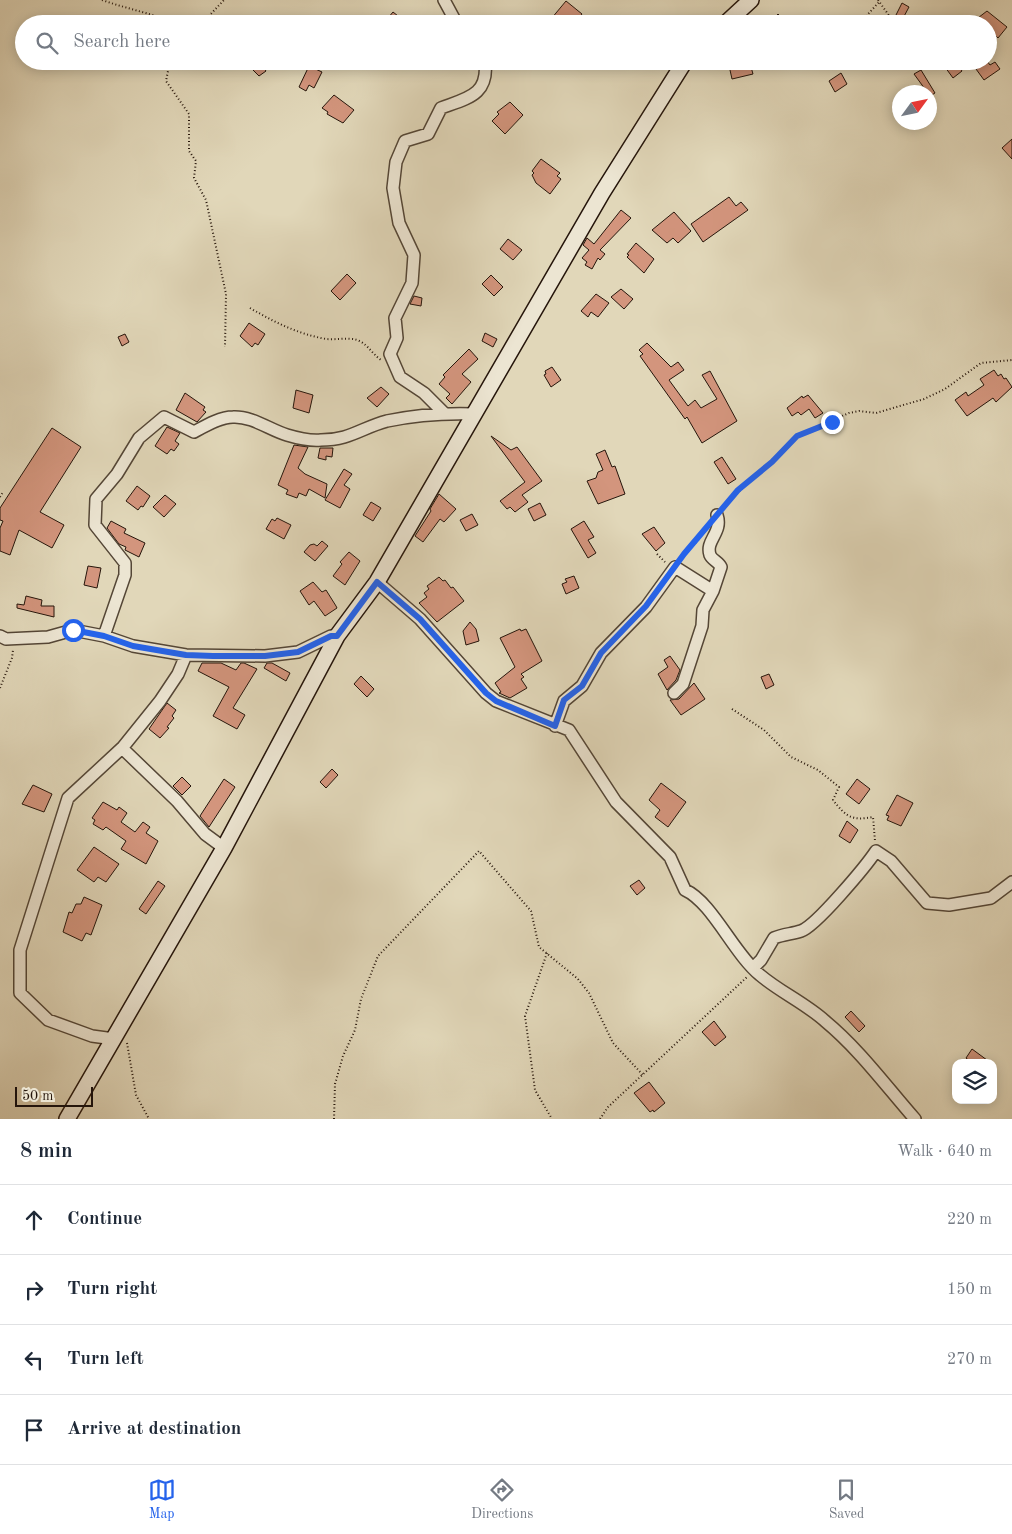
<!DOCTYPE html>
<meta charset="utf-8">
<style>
body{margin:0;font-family:"Old Standard TT",serif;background:#f2f2f3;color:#1f2937}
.controls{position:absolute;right:15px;bottom:15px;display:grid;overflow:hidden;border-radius:10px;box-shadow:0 2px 12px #0003}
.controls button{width:45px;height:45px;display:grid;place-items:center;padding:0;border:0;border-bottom:1px solid #e0e1e3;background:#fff;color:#1f2937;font:25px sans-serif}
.compass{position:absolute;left:892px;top:85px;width:45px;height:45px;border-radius:50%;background:#fff;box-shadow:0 2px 12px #0003;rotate:57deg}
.scale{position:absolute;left:15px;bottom:12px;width:78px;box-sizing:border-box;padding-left:5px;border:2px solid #25150b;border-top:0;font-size:14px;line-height:18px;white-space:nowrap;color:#25150b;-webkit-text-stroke:4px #ece5d2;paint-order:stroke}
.stop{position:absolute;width:15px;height:15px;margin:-11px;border:4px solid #2563eb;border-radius:50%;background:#fff}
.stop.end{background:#2563eb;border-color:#fff;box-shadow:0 1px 5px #0008}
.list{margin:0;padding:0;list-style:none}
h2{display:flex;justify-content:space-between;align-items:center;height:65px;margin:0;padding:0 20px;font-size:21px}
h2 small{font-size:16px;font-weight:400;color:#747a83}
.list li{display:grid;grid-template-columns:32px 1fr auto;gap:15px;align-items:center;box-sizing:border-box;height:70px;padding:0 20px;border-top:1px solid #e0e1e3}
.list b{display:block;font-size:19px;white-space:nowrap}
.list em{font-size:16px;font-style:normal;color:#747a83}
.icon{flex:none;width:28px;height:28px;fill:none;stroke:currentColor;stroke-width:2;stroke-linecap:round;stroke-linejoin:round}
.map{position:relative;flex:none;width:1012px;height:1119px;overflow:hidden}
.search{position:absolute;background:#fff;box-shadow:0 2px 12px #0003;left:15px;right:15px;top:15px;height:55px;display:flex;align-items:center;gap:12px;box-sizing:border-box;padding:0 18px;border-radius:28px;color:#747a83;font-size:19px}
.sheet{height:345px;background:#fff}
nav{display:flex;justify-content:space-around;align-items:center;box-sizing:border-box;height:70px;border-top:1px solid #e0e1e3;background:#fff;font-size:14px;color:#747a83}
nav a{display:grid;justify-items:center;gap:2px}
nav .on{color:#2563eb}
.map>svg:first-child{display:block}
.building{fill:#d3957d;stroke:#25150b}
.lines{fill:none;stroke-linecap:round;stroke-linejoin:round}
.street-casing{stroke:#544636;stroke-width:14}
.secondary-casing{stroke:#25150b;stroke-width:18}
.path{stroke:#25150b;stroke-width:2;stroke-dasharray:1 2.5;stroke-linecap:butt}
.street{stroke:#ece5d2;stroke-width:11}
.secondary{stroke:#ece5d2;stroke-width:15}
.route{stroke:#2563eb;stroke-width:6}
</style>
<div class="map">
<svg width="1012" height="1119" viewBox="0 0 1012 1119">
<rect width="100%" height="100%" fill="#e1d7b9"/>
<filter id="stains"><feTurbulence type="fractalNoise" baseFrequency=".004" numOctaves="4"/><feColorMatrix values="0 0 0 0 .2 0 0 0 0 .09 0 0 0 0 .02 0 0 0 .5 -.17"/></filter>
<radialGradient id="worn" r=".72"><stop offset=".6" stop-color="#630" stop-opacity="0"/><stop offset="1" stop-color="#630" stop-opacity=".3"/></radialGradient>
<path class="building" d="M566,1L582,14L574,24H557L551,19Z
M902,3L909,7L901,22L894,19Z
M987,11L1007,27L998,38L996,36L988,42V24H970Z
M393,12L408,24H383Z
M778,14L788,24H768Z
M728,61H738L740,69L751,67L753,74L732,79Z
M952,61H955L962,71L953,78L945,67Z
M987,61L990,65L995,62L1000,69L984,80L976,69Z
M261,64L266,71L259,76L253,70Z
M309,66L322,72L314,88L309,85L306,91L299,87Z
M921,70L935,93L930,96L914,74Z
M841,73L847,84L835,92L829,81Z
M334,95L354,110L343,123L327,114L328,112L322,108Z
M510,102L523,115L505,134L492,121L499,114L497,112Z
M1012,139V159L1002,148Z
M541,159L560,173L557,176L561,179L550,194L536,183L532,175L534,173L532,171Z
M729,197L736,206L741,202L748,210L703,242L691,224Z
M621,210L631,218L600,250L605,254L600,260L598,258L592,269L585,265L587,262L582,258L589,250L583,245L587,238L594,244Z
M674,212L691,231L678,243L673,238L667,243L652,230Z
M508,239L522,250L513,260L500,249Z
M636,243L654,259L644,273L627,257L629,255L627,254Z
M347,274L356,283L340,300L331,291Z
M491,275L503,287L494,296L482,284Z
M621,289L633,299L624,309L611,297Z
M596,294L609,303L598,317L591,312L588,317L581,311Z
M414,296L422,298L421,306L410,304Z
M249,323L265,334L258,345L255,343L252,347L240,336Z
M485,333L497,339L493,347L482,341Z
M125,334L129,342L122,346L118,337Z
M647,343L671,367L678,362L684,370L669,380L688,406L695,400L701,408L717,399L702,375L710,371L737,421L702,443L687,417L685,419L640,356L643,354L639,350Z
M469,349L478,359L462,374L471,382L452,404L446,398L450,394L439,384L445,377L443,375Z
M552,367L561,380L551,387L544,375L546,374L545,371Z
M994,370L998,376L1001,374L1004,379L1006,378L1012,387L996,402L993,398L967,416L955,400L966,392L968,396L984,385L980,379Z
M381,387L389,394L377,407L367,398Z
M296,390L313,395L309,413L293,408Z
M185,393L205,407L203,410L206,412L197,422L176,410Z
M808,395L823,413L815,418L809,409L801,415L798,412L792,416L787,408L802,396L803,398Z
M167,427L180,433L175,441L179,444L174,451L171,449L167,454L155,446Z
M52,428L81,447L40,512L64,525L52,548L19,530L10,555L0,551V528L3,521L0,520V508Z
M491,436L511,450L517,447L542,481L522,495L528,502L515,512L510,507L507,509L500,501L525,482Z
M294,445L308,447L298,468L305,474L327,484L325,498L309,489L306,496L299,493L297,498L286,494L288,490L278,485Z
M320,448H333L332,457L326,456V460L318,458Z
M605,450L612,467L615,466L625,494L598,504L587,481L596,478L598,472L603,470L596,454Z
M722,457L736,479L728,484L714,462Z
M344,469L352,474L344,485L350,489L340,508L325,500Z
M137,486L150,496L143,507L141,506L138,510L126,501Z
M439,494L456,509L444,522L440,519L423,542L415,536L431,511L430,509Z
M165,495L176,504L164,517L153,507Z
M371,502L381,508L373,521L363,515Z
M540,503L546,515L534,521L528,509Z
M472,514L478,525L466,531L460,520Z
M277,518L291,525L284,539L266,529L272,519L275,521Z
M111,521L126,529L124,533L145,543L139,557L125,550L126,547L119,544L107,528Z
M584,521L594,537L588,540L596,553L588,558L571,529Z
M654,527L665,543L656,551L642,534Z
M322,541L328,546L315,561L304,552L310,545L314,544L317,546Z
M349,552L360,561L345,585L333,576L342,564L340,562Z
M88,566L101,568L97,588L84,585Z
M574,576L579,588L566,594L562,584L567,582L565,579Z
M439,577L443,581L445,580L451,588L453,587L464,601L437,622L419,603L427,597L424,593L429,589L427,586Z
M313,582L322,592L326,590L336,606L337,608L325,616L314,601L309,605L300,591Z
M26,596L42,600L41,606H54V617L17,608V604L24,605Z
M470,622L476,629L479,641L466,645L463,631Z
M520,629L521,631L526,629L542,661L521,674L524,677L521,679L527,688L510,698L499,693L501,692L495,683L515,667L500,638Z
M670,656L680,670L676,680L667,690L658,674L668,667L664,660Z
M202,663H221L236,670L241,663H244L257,669L233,708L245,715L237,729L213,716L229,687L198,671Z
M267,663H272L290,673L286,681L264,668Z
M769,674L774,685L766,689L761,677Z
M361,676L374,689L367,697L354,684Z
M694,683L705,699L681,715L670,700L679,699Z
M167,703L176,710L172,716L174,718L167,727L169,728L160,738L149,729Z
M332,769L338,775L326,788L320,782Z
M182,777L191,786L182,795L173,786Z
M224,779L235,787L209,827L200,816Z
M857,779L870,789L859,804L846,794Z
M661,783L686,802L668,827L655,817L660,810L649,800Z
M33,785L52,794L44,812L22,804Z
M897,795L913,803L901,826L887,820L889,816L886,815Z
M103,802L117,810L119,807L127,813L121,822L135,832L143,822L150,827L146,833L158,841L146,864L121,849L126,841L106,827L103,830L93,824L95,820L92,818Z
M847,821L858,830L850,843L839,836Z
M94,847L119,864L106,882L98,877L94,882L77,870Z
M639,880L645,888L637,895L630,886Z
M158,881L165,886L146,914L139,909Z
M84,897L102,905L91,935L86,933L82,941L63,932L69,912L72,913L76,904H81Z
M851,1011L865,1026L859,1032L845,1017Z
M714,1021L726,1037L715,1046L702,1032Z
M972,1049L991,1063H972L966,1058Z
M649,1082L665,1103L654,1112L653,1110L650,1112L634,1093Z"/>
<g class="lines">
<g class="street-casing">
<path id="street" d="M444,0L457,24
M444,413L424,393L400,377L390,354L397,338L395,318L412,283L414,255L399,223L393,188L396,162L405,141L428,134L441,108C468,98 489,95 485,61
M377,582L420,619L486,693L496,701L569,730L616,802L670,857L685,890C712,902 734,954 760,975C780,992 805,1003 825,1021C859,1049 886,1086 915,1119
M0,636L6,639L48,637L73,630L104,636L133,646L186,655L265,656L298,652L331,636H337
M104,636L125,575V563L95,525L96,499L117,474L139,438L164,417L194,432C205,426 220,417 233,417C252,416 270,430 287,435C297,438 311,441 321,440C350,440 361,428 387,421C416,415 445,413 474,414
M674,693L683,684L702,626L703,610L713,591L721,567C719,562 712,560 710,555C705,540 723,533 717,515
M555,726L564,701L582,686L601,653L646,607L675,567L713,591
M122,748L177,801L205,834L224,848
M753,968L761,960L774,938C783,934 792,934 801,931C816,926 866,866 876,851L891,861L927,903L949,905L991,898L1012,882
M114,1039L92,1036L48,1020L20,993V950L68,798L123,747L160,701L178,674L186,655"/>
</g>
<g class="secondary-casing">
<path id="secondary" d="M725,24L751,0
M67,1119L224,848L337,636L377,582L602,193L685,61"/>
</g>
<path class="path" d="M102,0C127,9 152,13 176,24
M878,0L895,24
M193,24L207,18L224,0
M859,24L880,1
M170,61L166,81L189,114V151L196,161L194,178L206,200L226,294L225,347
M919,61L920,62
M794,66L801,61
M250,308C274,322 298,334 326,339C336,340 348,337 357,340C368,344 372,354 381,360
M0,497L3,492
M724,506L797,436L849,413L859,411L876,413L924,399L945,389L981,363L1012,360
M657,554L665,562
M681,558L700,538
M0,688L12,658L13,650
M732,709L764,730L791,757L818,770L839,787L833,800C846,817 852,821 873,817L875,841
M547,953L525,1016L535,1090L552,1119
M127,1043L136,1095L149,1119
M334,1119L335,1084L343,1056L355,1030L361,999L378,956L479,851L531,911L539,947L578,979L589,993L613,1043L643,1075
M600,1119L608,1107L747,977"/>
<use href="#street" class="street"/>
<use href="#secondary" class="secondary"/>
</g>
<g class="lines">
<path class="route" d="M73,630L104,636L133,646L186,655L213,656H265L298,652L331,636H337L377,582L420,619L486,693L496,701L555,726L564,700L582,686L601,653L646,606L684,554L738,490L772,462L797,436L832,422"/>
</g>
<rect width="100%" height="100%" filter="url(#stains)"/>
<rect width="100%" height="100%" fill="url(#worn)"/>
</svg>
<div class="controls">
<button><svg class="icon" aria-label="layers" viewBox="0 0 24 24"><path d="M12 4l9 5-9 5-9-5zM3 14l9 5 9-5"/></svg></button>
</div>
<svg class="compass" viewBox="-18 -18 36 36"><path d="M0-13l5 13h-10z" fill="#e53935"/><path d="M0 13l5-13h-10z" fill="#747a83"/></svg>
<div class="scale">50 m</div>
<div class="stop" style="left:73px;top:630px"></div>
<div class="stop end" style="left:832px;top:422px"></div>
<div class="search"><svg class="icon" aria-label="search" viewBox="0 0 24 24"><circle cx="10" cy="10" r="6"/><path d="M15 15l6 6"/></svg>Search here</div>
</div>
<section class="sheet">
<h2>8 min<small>Walk · 640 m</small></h2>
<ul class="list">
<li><svg class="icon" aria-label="ahead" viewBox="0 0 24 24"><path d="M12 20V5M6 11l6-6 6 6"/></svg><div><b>Continue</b></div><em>220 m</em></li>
<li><svg class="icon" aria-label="right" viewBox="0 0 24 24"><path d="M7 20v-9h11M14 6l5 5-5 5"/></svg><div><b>Turn right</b></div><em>150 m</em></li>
<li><svg class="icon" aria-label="left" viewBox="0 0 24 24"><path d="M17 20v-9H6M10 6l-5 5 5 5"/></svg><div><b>Turn left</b></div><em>270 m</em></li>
<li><svg class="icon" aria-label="arrive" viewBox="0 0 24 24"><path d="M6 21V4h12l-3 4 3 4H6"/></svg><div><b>Arrive at destination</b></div></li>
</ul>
</section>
<nav>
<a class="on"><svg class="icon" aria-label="map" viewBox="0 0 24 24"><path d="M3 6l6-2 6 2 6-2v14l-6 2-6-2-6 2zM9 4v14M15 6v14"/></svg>Map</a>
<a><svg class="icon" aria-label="directions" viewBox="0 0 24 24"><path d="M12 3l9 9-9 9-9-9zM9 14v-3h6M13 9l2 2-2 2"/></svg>Directions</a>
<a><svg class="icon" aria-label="saved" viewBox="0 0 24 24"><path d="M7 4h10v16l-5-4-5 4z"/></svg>Saved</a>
</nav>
